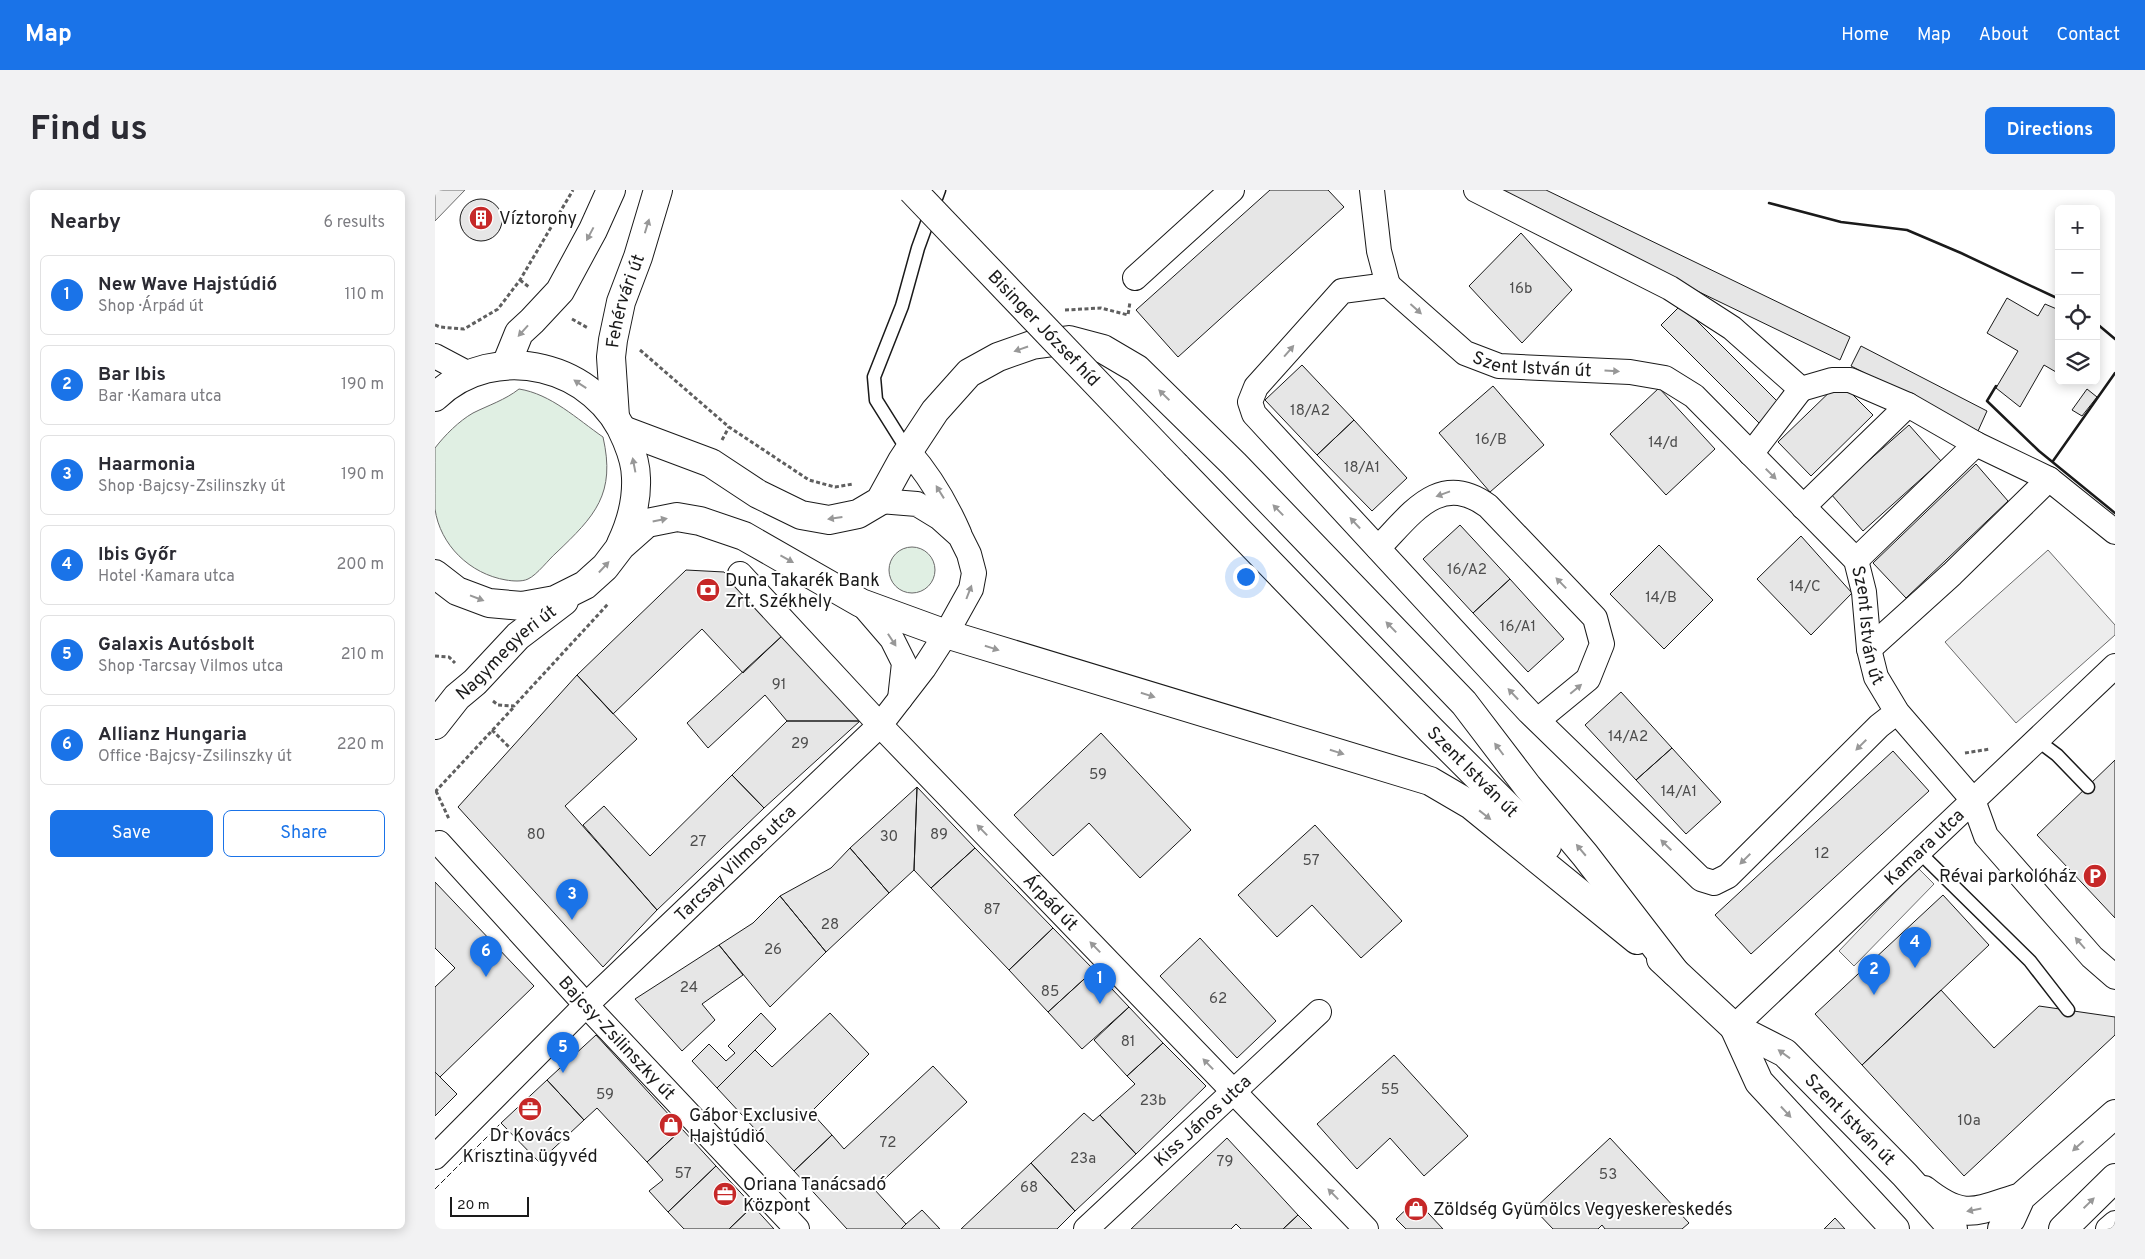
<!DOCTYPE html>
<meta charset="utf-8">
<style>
body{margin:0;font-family:Overpass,sans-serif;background:#f2f2f3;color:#2b2b33}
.controls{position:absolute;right:15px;top:15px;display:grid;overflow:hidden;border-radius:8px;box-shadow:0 2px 12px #0003}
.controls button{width:45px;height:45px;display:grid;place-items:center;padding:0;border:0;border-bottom:1px solid #e1e1e2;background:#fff;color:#2b2b33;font:25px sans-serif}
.scale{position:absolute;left:15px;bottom:12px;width:79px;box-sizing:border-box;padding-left:5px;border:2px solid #1a1a1a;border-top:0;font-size:14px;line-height:18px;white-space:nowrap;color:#1a1a1a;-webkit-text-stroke:4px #fff;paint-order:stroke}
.you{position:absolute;left:810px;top:386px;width:18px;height:18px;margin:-12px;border:4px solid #fff;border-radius:50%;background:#1a73e8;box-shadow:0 0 0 8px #1a73e833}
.badge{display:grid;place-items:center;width:32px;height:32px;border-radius:50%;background:#1a73e8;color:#fff;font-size:16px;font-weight:700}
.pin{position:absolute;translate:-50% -41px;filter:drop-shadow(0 1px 2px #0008)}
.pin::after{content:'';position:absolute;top:26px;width:18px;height:15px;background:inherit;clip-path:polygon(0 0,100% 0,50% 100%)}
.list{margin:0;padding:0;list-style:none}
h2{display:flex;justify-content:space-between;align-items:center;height:65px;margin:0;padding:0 20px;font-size:21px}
h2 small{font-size:16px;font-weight:400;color:#7c7c81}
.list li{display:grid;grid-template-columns:32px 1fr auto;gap:15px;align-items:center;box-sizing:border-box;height:80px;margin:0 10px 10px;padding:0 10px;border:1px solid #e1e1e2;border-radius:8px}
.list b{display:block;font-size:19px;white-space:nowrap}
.list p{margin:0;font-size:16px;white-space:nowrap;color:#7c7c81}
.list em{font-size:16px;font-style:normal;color:#7c7c81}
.actions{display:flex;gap:10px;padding:15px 20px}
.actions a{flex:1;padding:11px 0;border:1px solid #1a73e8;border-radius:8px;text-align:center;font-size:18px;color:#1a73e8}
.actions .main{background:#1a73e8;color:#fff}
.icon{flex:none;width:28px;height:28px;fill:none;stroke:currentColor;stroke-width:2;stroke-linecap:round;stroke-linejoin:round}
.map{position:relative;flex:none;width:1680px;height:1039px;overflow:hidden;border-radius:8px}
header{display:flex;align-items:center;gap:30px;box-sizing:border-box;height:70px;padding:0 25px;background:#1a73e8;color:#fff}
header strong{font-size:24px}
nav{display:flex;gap:28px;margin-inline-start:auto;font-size:18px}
.intro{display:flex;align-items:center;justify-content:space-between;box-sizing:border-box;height:120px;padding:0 30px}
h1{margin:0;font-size:35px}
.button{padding:12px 22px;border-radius:8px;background:#1a73e8;color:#fff;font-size:18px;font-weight:700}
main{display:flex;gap:30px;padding:0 30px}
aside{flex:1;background:#fff;border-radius:8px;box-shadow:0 2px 12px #0003}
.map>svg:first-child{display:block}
.green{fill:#e0efe3;stroke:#6a6a6a}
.parking{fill:#ededed;stroke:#6a6a6a}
.building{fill:#e6e6e6;stroke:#1a1a1a}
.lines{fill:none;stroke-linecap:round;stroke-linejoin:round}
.service-casing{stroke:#1a1a1a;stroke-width:15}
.minor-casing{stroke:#1a1a1a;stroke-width:26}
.tertiary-casing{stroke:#1a1a1a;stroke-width:30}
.primary-casing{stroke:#1a1a1a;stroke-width:30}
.path{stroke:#5f5f5f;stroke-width:3;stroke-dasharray:4 2.5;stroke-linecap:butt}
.service{stroke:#fff;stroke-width:12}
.minor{stroke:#fff;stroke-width:24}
.tertiary{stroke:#fff;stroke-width:28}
.primary{stroke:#fff;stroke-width:28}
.primary-bridge-casing{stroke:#1a1a1a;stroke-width:30;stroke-linecap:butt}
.primary-bridge{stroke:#fff;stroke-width:28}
.fence{stroke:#1a1a1a;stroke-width:1;stroke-dasharray:6 2.5;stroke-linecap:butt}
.wall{stroke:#1a1a1a;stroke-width:2.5}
.oneway{fill:#989898}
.labels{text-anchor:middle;stroke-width:4;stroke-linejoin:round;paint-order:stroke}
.number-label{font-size:15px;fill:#4d4d4d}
.poi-label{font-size:18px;fill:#1a1a1a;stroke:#fff;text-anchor:start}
.street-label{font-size:18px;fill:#1a1a1a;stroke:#fff}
</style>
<header>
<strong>Map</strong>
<nav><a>Home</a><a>Map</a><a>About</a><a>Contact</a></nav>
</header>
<div class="intro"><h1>Find us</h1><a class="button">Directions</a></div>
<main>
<aside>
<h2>Nearby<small>6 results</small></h2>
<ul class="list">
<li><span class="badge">1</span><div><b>New Wave Hajstúdió</b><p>Shop · Árpád út</p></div><em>110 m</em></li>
<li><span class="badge">2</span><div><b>Bar Ibis</b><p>Bar · Kamara utca</p></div><em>190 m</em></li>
<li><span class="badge">3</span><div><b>Haarmonia</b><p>Shop · Bajcsy-Zsilinszky út</p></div><em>190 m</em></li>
<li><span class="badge">4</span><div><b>Ibis Győr</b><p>Hotel · Kamara utca</p></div><em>200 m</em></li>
<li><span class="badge">5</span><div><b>Galaxis Autósbolt</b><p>Shop · Tarcsay Vilmos utca</p></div><em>210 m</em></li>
<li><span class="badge">6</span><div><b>Allianz Hungaria</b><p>Office · Bajcsy-Zsilinszky út</p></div><em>220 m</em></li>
</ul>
<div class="actions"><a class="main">Save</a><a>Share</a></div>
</aside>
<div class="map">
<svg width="1680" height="1039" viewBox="0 0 1680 1039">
<rect width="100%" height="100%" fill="#fff"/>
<path class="green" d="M84,199C116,204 142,229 168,247C181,304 160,326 121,363C114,369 102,385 93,389C87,392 77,391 71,390C35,384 5,355 0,319C0,299 0,277 0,258C10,245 24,231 38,223C54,215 70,210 84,199Z
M454 380a23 23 0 1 1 46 0a23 23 0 1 1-46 0Z"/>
<path class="parking" d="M0,0H30L0,31Z
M1613,360L1680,435V445L1581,533L1510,452Z
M1483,678L1499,694L1419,776L1404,761Z"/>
<path class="building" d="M835,0H893L909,17L743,167L701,120Z
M1053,0H1111L1415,147L1405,170Z
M25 30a21 21 0 1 1 42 0a21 21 0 1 1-42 0Z
M1086,43L1137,100L1087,153L1034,96Z
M1572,108L1603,126L1610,114L1624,120V177L1621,182L1609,175L1585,217L1561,198L1583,161L1552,143Z
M1246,115L1345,214L1325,234L1226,135Z
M1426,156L1552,221L1543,241L1416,176Z
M867,175L919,230L882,265L830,210Z
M1405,192L1438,225L1376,286L1343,252Z
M1058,196L1109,255L1055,302L1004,243Z
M1224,198L1280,259L1231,305L1175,244Z
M1652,199L1662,207L1647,226L1637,220Z
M919,230L972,288L937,321L882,265Z
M1474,235L1506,271L1428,341L1396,304Z
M1541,274L1573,311L1471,408L1438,373Z
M1025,335L1075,389L1038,423L988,369Z
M1366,346L1417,403L1376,445L1322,389Z
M1224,355L1278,410L1229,459L1175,404Z
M251,380L289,382L348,445L308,483L267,439L178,524L142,485Z
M1075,389L1129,449L1093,482L1038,423Z
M348,445L425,531H352L330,505L273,558L252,533Z
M142,485L202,549L130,616L222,720L168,777L23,617Z
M1186,502L1237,558L1201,590L1150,535Z
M352,531H425L329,618L297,585Z
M666,543L756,640L705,688L654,633L618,666L579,625Z
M1237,558L1286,612L1251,644L1201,590Z
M1458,561L1494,601L1316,764L1280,725Z
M1680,570V728L1602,645Z
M297,585L329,618L222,720L148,635L169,616L215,666Z
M482,597L540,658L496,698L479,680Z
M482,597L479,680L454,703L415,658Z
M880,635L967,731L926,768L877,715L842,747L803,705Z
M415,658L454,703L391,762L345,706L396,678Z
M540,658L618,738L574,780L496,698Z
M0,692L99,796L5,887L0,882V797L20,778L0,758Z
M1508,705L1554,755L1427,875L1380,824Z
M345,706L391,762L335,817L284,755L318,733Z
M618,738L659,780L613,822L574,780Z
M765,748L841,831L802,868L725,786Z
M284,755L308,785L267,814L280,830L247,861L200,809Z
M659,780L694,817L647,859L613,822Z
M1506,800L1559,858L1604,816L1680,827V845L1529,986L1427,875Z
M694,817L728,853L692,886L659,850Z
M326,823L341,839L282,898L257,871L274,854L291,871L300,863L293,856Z
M395,823L434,864L376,922L397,945L359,981L282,898L320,860L337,877Z
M161,845L247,939L212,972L162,918L149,930L112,890Z
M728,853L771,896L701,964L665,925L700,894L692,886Z
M959,865L1033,946L989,986L955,948L922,979L882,934Z
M498,876L532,912L439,999L471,1034L466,1039H412L359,981L397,945L409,959Z
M0,882L22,904L0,926Z
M112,890L149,930L104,972L66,933Z
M649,923L658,931L665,925L701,964L640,1021L596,973Z
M247,939L281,976L233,1022L214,1001L228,990L212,972Z
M792,948L863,1025L848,1039H806L801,1034L796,1039H696Z
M1175,948L1254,1033L1247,1039H1170L1167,1035L1163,1039H1118L1099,1019Z
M596,973L640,1021L622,1039H526Z
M281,976L318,1016L294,1039H249L233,1022Z
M981,1010L1008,1039H971L961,1029Z
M318,1016L339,1039H294Z
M487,1020L505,1039H466L471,1034Z
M863,1025L877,1039H848Z
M1400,1028L1410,1039H1389Z"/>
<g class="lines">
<g class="service-casing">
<path id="service" d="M473,261L441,210L439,187L467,116L483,58L504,0
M1602,550L1622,565L1653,597
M1483,661L1595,771L1633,820"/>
</g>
<g class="minor-casing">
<g id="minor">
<path d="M937,0L944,61L953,95"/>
<path d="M1041,0L1235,98L1297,138L1366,199L1397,190H1415L1473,215L1541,254L1614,289L1680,342"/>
<path d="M700,88L797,0"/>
<path d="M0,166L34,184"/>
<path d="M473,261C495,286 510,311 524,343"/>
<path d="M1316,264L1366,199"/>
<path d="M1368,317L1473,215"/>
<path d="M943,358C976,325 1004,280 1053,316L1160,428L1167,454L1153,489L1103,530"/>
<path d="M1421,370L1541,254"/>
<path id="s1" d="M305,384L445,535L931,1039"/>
<path d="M426,413L457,449L469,473L465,509"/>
<path d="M1434,459L1517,384L1614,289"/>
<path id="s2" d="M1462,522L1444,536L1293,686L1279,693L1266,689L1094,522L819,224L815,212L821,197L907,101L953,95L1030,163L1064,176L1195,182L1230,188L1259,206L1421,370L1429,402L1434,459L1441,487L1462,522L1538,610L1551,646L1657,767L1680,787"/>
<path id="s3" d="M4,653L151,815L362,1039"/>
<path id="s4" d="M1299,837L1680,476"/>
<path id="s5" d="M0,967L151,815L445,535L489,478L511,444L536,399L539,383L534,364L525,346L505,328L482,314L445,311"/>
<path id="s6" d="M651,1039L884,822"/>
<path d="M1673,1039L1680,1033"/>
</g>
</g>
<g class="tertiary-casing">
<path id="tertiary" d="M1489,1000C1529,1032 1541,1021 1586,1007
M1567,1039L1576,1029L1586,1007L1680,924
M1628,1039L1680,988"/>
</g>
<g class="primary-casing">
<g id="primary">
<path d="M71,175L84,143L97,131L125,101L158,40L176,0"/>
<path d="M0,207C60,149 163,175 192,251C197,263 201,275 201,288C202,312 196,333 186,354"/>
<path id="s7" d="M180,227L176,167L178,150L186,112L203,67L223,0"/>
<path d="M188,240L276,273L323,304L366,325L394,330L423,324L445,311L467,271L500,221L534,183L563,167L597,155L634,150L668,159L702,179L799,274L1029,513L1093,597L1150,665L1240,782"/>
<path id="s8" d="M741,276L996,540L1112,656"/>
<path d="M0,384L22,401L54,413L87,416L120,410L150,395L170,377L186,356L212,333L242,327L265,331L309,346L426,413L511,444L995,591L1036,615L1202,750"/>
<path id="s9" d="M0,535L22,507L40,492L83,446L129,411"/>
<path id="s10" d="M1226,769L1299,837L1350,863L1470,985L1518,1039"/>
<path d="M1299,837L1324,892L1460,1039"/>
</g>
</g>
<path class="path" d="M85,90L94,97
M630,120L666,118L693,125L695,112
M137,129L153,138
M0,135L5,137L29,139L63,119L85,90L138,0
M205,160L294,237L374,290L400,297L418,294
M287,250L294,237
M0,466L14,467L20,473
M58,511L63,515L79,516L173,414
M57,540L75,558
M1530,563L1555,559
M1,601L14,629
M0,602L79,517"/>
<use href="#service" class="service"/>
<use href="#minor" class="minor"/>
<use href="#tertiary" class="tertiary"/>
<use href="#primary" class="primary"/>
<g class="primary-bridge-casing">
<g id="primary-bridge">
<path id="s11" d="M477,0L741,276"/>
</g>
</g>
<use href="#primary-bridge" class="primary-bridge"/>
<path class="fence" d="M0,999L66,933"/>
<path class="wall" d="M1334,13L1406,32L1472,40L1526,63L1624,109
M1661,133L1680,149
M1561,196L1552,211L1604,261L1680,323
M1618,271L1680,183"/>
</g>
<defs><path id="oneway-solid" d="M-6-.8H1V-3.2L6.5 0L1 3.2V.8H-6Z" transform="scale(1.25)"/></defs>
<g class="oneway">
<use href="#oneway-solid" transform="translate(212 36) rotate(-73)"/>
<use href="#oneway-solid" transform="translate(155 44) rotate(118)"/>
<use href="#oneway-solid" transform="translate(981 119) rotate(42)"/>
<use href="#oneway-solid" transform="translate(88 141) rotate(132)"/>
<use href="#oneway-solid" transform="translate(586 159) rotate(161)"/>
<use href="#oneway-solid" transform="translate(854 161) rotate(-49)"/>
<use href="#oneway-solid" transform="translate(1177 181) rotate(3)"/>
<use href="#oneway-solid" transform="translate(145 194) rotate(-147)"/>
<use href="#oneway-solid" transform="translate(729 205) rotate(-136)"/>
<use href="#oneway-solid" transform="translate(199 275) rotate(-101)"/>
<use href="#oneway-solid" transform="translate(1336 284) rotate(45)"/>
<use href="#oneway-solid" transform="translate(505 302) rotate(-122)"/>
<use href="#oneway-solid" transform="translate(1008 304) rotate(160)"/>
<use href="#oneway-solid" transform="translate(843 320) rotate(-134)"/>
<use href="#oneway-solid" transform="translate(400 328) rotate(172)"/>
<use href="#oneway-solid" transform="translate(225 330) rotate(-12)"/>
<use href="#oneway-solid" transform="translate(920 333) rotate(-133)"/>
<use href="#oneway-solid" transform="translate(352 369) rotate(29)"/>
<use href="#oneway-solid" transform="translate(169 377) rotate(-47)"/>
<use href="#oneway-solid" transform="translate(1126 393) rotate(-134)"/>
<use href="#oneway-solid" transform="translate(534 402) rotate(-69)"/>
<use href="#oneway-solid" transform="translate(42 408) rotate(21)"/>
<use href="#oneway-solid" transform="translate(956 437) rotate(-134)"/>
<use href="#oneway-solid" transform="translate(457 450) rotate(57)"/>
<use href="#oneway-solid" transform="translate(557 458) rotate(17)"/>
<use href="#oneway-solid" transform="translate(1141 499) rotate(-40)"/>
<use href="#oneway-solid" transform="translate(1078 504) rotate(-133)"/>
<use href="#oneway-solid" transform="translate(713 505) rotate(17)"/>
<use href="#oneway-solid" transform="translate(1426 555) rotate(135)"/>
<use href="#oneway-solid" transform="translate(1064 559) rotate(-127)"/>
<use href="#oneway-solid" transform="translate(902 562) rotate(17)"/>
<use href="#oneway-solid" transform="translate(1050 625) rotate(38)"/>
<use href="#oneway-solid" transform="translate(547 640) rotate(-134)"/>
<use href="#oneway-solid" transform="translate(1231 655) rotate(-136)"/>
<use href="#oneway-solid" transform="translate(1146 660) rotate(-130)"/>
<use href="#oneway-solid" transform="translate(1310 669) rotate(135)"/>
<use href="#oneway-solid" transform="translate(1645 753) rotate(-131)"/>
<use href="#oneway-solid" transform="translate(660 757) rotate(-134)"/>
<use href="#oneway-solid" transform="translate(1349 864) rotate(-144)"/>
<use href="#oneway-solid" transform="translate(773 874) rotate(-134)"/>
<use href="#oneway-solid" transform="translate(1351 922) rotate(47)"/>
<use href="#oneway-solid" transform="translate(1643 956) rotate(138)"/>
<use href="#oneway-solid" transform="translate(898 1004) rotate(-134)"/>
<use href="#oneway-solid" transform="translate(1654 1013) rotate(-44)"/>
<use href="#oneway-solid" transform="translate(1539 1020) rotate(169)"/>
</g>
<defs>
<g id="building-disc" transform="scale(1.25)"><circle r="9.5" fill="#c62828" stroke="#fff"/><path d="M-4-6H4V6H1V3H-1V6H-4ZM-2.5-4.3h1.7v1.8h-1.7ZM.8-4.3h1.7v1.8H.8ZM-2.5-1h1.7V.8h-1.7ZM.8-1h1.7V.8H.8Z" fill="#fff"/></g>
<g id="bank-disc" transform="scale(1.25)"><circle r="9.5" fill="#c62828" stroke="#fff"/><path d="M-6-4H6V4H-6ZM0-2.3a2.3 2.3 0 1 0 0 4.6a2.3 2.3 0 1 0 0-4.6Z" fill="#fff"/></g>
<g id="parking-disc" transform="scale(1.25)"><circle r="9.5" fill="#c62828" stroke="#fff"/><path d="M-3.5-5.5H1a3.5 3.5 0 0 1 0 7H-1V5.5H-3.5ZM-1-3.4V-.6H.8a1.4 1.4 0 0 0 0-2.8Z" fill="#fff"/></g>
<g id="office-disc" transform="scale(1.25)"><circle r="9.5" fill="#c62828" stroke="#fff"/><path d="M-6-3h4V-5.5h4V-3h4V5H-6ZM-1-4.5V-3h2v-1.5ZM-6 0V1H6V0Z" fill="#fff"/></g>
<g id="shop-disc" transform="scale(1.25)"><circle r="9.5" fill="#c62828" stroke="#fff"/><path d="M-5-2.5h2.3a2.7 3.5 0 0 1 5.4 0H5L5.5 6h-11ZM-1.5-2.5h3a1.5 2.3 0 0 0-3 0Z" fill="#fff"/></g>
</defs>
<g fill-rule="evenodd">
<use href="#building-disc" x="46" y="28"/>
<use href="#bank-disc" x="273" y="400"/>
<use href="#parking-disc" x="1660" y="686"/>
<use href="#office-disc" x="95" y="919"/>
<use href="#shop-disc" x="236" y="935"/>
<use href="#office-disc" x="290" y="1004"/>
<use href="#shop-disc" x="981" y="1019"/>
</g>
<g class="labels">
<g class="number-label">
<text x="1086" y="103">16b</text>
<text x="875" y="225">18/A2</text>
<text x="1056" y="254">16/B</text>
<text x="1228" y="257">14/d</text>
<text x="927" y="282">18/A1</text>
<text x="1032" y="384">16/A2</text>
<text x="1370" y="401">14/C</text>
<text x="1226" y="412">14/B</text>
<text x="1083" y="441">16/A1</text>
<text x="344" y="499">91</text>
<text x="1193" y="551">14/A2</text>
<text x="365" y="558">29</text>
<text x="663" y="589">59</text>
<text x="1244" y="606">14/A1</text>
<text x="101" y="649">80</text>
<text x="504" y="649">89</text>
<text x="454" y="651">30</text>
<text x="263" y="656">27</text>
<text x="1387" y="668">12</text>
<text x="876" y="675">57</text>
<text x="557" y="724">87</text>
<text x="395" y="739">28</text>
<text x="338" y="764">26</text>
<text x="254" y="802">24</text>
<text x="615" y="806">85</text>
<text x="783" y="813">62</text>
<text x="693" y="856">81</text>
<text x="955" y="904">55</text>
<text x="170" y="909">59</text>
<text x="718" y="915">23b</text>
<text x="1534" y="935">10a</text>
<text x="453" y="957">72</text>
<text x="648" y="973">23a</text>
<text x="790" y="976">79</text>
<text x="248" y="988">57</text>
<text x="1173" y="989">53</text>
<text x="594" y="1002">68</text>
</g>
<g class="poi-label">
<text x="64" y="34">Víztorony</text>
<text x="290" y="396">Duna Takarék Bank<tspan x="290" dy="21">Zrt. Székhely</tspan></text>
<text x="1642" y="692" text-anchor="end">Révai parkolóház</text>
<text x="254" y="931">Gábor Exclusive<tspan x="254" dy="21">Hajstúdió</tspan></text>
<text x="95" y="951" text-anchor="middle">Dr Kovács<tspan x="95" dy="21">Krisztina ügyvéd</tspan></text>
<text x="308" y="1000">Oriana Tanácsadó<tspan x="308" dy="21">Központ</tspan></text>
<text x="998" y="1025">Zöldség Gyümölcs Vegyeskereskedés</text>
</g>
<g class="street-label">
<text dy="6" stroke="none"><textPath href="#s7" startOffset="118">Fehérvári út</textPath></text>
<text dy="6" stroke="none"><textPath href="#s11" startOffset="191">Bisinger József híd</textPath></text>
<text dy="6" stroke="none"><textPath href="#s2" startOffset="1286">Szent István út</textPath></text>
<text dy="6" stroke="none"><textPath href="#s2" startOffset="1751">Szent István út</textPath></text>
<text dy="6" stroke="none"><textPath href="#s9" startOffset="102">Nagymegyeri út</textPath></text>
<text dy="6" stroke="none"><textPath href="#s8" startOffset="426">Szent István út</textPath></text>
<text dy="6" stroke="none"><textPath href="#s4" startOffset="262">Kamara utca</textPath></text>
<text dy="6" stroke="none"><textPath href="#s5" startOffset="420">Tarcsay Vilmos utca</textPath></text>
<text dy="6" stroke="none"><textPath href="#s1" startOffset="452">Árpád út</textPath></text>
<text dy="6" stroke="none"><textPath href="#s3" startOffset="264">Bajcsy-Zsilinszky út</textPath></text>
<text dy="6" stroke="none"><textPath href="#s10" startOffset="250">Szent István út</textPath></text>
<text dy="6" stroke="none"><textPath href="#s6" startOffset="159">Kiss János utca</textPath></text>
</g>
</g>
</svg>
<div class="controls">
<button>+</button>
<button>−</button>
<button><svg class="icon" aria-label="locate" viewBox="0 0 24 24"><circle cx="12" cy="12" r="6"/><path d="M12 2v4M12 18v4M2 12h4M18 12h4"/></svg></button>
<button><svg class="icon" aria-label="layers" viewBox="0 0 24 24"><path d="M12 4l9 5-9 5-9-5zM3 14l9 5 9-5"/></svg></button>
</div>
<div class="scale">20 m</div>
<div class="you"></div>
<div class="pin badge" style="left:665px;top:814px">1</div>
<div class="pin badge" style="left:1439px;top:805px">2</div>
<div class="pin badge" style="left:137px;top:730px">3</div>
<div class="pin badge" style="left:1480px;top:778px">4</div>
<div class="pin badge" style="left:128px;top:883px">5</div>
<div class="pin badge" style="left:51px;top:787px">6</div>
</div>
</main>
